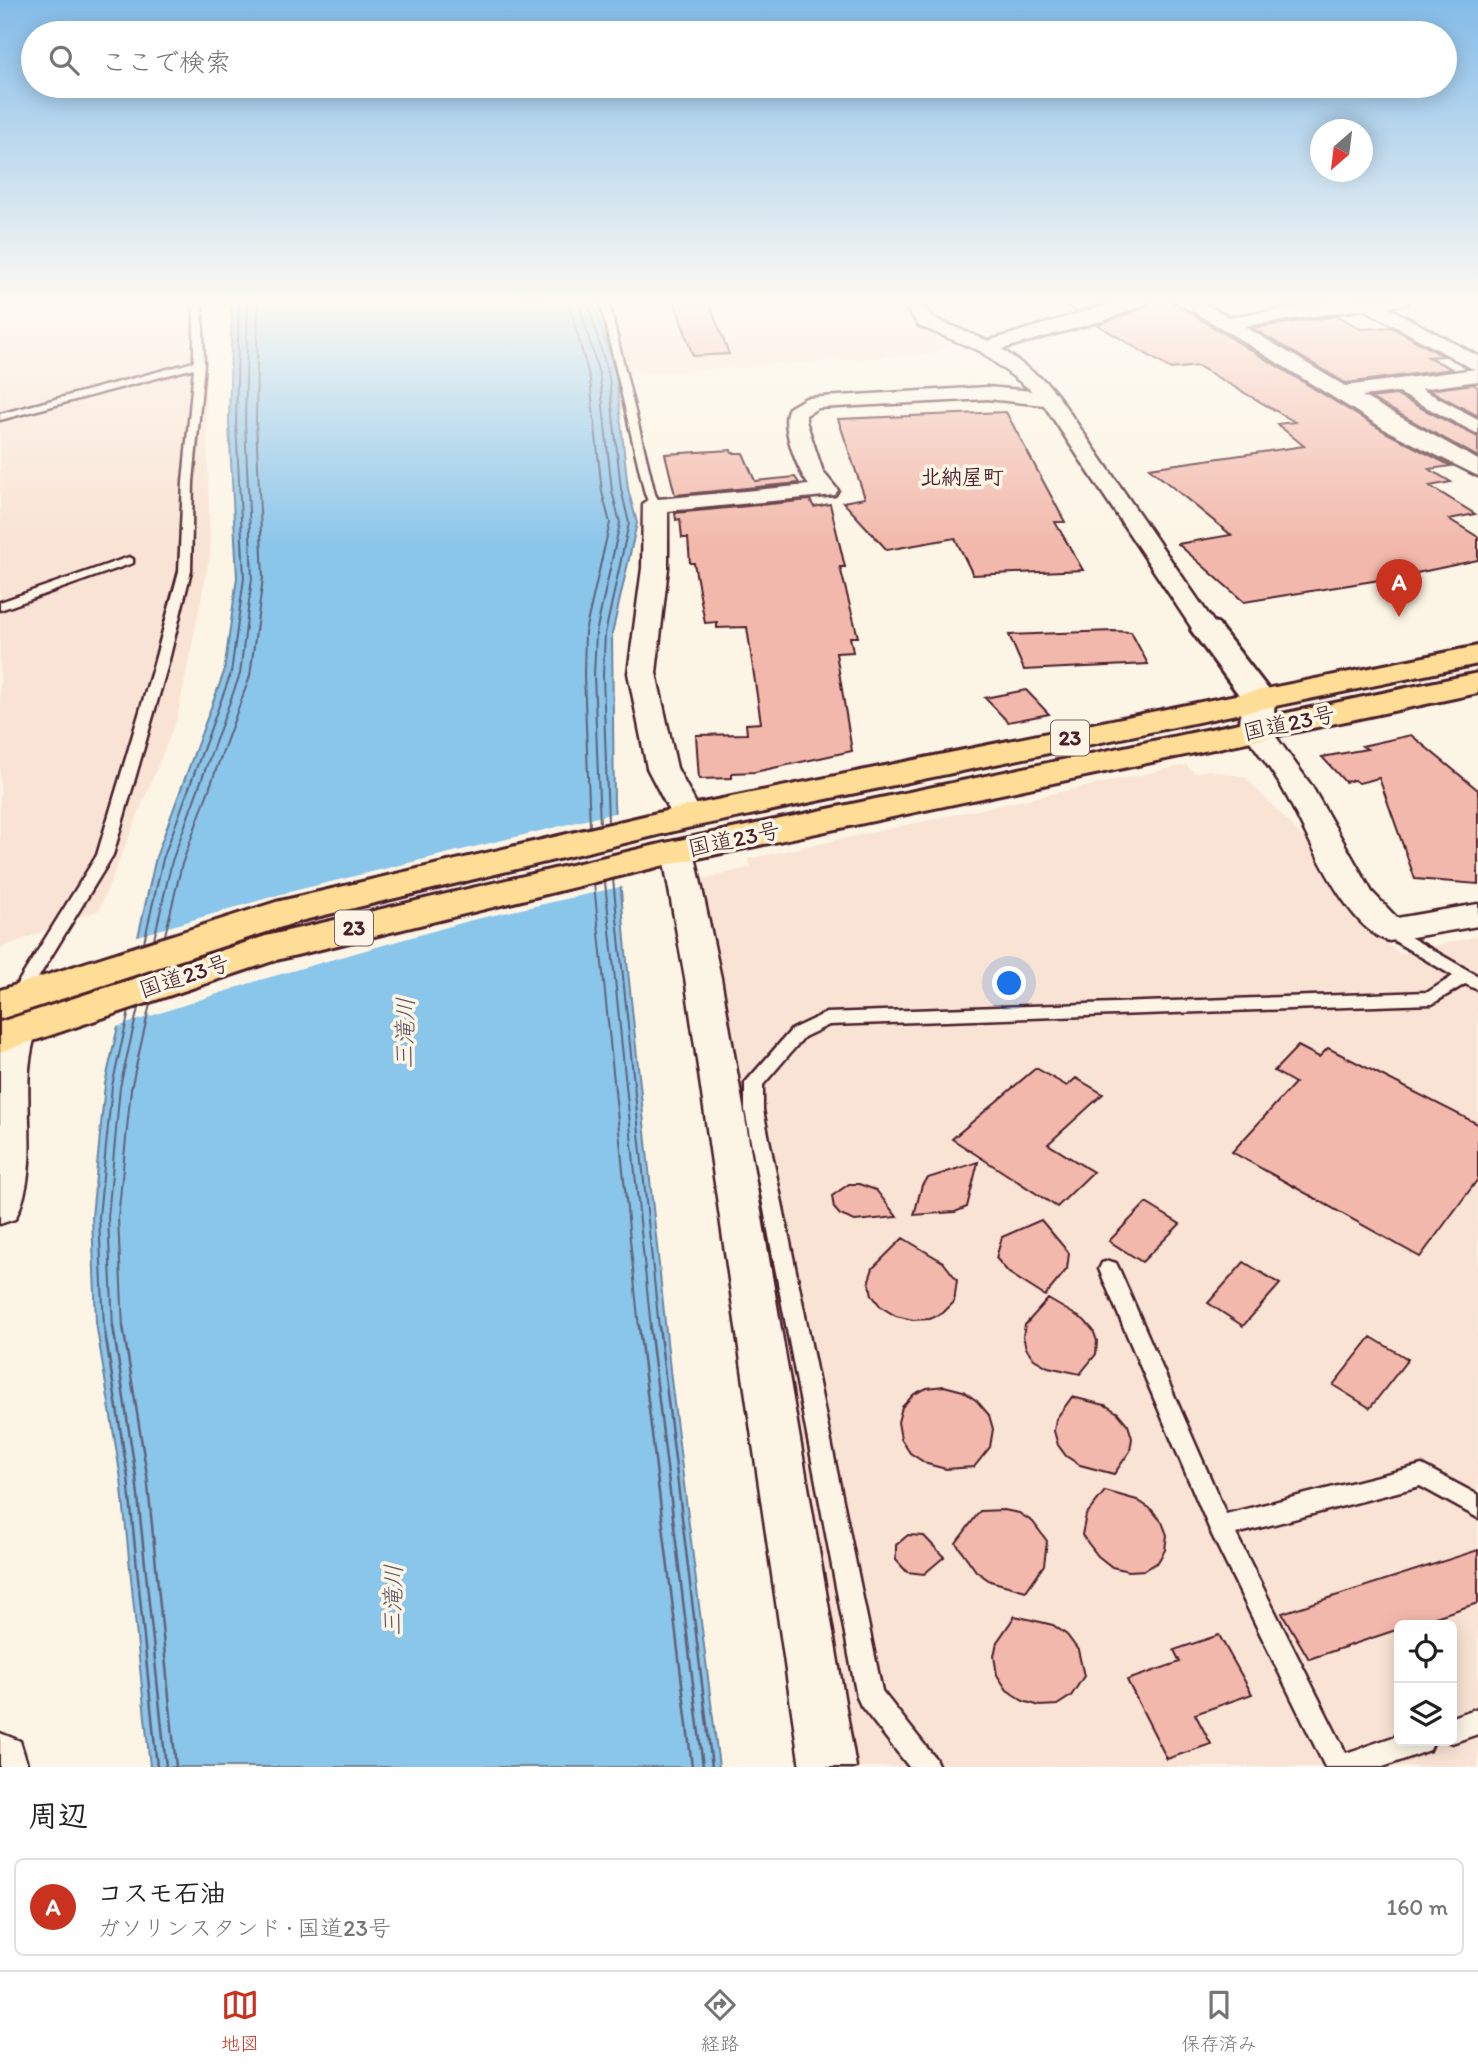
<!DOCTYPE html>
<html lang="ja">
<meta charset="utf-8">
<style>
body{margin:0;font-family:Itim,"Klee One",sans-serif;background:#f6f6f6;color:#222}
.controls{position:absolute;right:21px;bottom:21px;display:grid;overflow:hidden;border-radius:10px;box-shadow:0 4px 18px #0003}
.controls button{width:63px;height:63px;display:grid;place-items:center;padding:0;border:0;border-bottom:2px solid #e0e0e0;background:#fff;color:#222;font:35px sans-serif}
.compass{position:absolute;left:1310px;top:119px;width:63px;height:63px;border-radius:50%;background:#fff;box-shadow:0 4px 18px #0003;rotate:208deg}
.you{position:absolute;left:1010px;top:984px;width:24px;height:24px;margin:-18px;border:5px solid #fff;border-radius:50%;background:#1a73e8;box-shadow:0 0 0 10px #1a73e833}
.badge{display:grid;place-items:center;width:46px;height:46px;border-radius:50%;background:#c8321e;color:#fff;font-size:23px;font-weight:700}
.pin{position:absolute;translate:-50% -58px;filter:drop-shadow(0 2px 4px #0008)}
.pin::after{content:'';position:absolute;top:37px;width:24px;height:21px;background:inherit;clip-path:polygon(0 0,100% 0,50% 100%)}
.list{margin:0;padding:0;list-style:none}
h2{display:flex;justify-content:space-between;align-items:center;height:91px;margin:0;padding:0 28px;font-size:30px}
h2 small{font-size:23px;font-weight:400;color:#767676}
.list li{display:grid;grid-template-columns:46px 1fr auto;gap:21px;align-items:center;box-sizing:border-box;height:98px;margin:0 14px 14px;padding:0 14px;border:2px solid #e0e0e0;border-radius:10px}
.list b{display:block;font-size:26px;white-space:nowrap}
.list p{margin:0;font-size:23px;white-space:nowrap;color:#767676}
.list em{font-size:23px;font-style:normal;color:#767676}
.icon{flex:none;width:38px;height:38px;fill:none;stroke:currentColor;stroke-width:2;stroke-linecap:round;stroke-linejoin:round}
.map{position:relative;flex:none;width:1478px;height:1767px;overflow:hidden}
.search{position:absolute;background:#fff;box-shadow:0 4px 18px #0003;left:21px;right:21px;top:21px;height:77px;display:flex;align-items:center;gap:18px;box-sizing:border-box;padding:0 24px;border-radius:38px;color:#767676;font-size:26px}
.sheet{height:203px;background:#fff}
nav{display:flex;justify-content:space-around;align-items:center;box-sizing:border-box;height:98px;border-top:2px solid #e0e0e0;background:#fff;font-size:19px;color:#767676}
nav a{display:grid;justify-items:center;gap:4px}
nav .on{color:#c8321e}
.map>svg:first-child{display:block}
.built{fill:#f9e3d4;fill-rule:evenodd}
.water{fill:#8ac5ea;stroke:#70839e;stroke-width:2}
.pier{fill:#fcf5e5}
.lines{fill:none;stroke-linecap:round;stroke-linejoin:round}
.shore-far1{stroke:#646177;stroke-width:2}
.shore{stroke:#646177;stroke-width:2.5}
.building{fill:#f2b8ab;stroke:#4a1f2b;stroke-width:2}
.lane-casing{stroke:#4a1f2b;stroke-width:5}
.street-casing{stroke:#4a1f2b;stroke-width:5}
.secondary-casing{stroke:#4a1f2b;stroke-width:6}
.highway-casing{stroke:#4a1f2b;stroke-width:6}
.lane{fill:#fcf5e5;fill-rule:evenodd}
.street{fill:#fcf5e5;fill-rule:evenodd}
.secondary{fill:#fcf5e5;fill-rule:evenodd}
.highway{fill:#fede96;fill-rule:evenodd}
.labels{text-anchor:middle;stroke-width:7;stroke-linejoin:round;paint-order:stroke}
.far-neighbourhood-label{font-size:21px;font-weight:bold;fill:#4a1f2b;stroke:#fcf5e5}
.shield{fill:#fcf5e5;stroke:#7f5f63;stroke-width:2}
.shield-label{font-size:21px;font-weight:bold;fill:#4a1f2b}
.street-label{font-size:23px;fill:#4a1f2b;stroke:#fcf5e5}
.water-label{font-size:24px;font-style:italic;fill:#5d5164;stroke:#fcf5e5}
</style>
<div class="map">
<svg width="1478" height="1767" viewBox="0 0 1478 1767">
<rect width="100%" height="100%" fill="#fcf5e5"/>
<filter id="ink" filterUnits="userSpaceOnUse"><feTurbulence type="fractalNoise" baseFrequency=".0143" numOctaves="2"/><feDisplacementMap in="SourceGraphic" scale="14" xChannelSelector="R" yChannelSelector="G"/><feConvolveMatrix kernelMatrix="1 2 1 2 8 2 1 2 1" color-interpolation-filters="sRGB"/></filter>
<g filter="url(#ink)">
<path class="built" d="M0,300H204L210,554L177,719L99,910L0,948Z
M593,300H892L905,321L950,345L933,354L616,375Z
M1186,765L1194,773L1208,770L1245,777L1310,844L1360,923L1400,954L1478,936V1767H845L700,880L751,867L748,859ZM1399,1625H1452V1741H1399Z"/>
<path class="water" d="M232,300H593L616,375L628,489L637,523L612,634L614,804L626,952L671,1379L719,1767H150L121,1479L96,1323L92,1217L105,1084L156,857L224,672L237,578L229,422Z"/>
<path class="pier" d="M618,812L624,886L472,920L260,980L114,1028L134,937L281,894Z"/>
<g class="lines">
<path class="shore-far1" d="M568,300L590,380L602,492L610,523L585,632L584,675L590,827
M578,300L600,378L612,491L620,523L596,633L594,675L600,825
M587,300L609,377L621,489L629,523L605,634L603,675L608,823
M613,879L659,1328
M605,882L651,1328
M594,884L639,1328
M165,935L182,864L250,676L263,578L256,422L258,300
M154,939L172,861L240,674L252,578L245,422L248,300
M144,942L163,859L231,673L244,578L236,422L239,300
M104,1328L99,1217L112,1086L129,1011
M113,1328L108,1217L120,1087L138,1008
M123,1328L118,1218L131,1089L150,1004"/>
<path class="shore" d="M104,1326L128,1478L157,1767
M113,1326L136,1477L166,1767
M123,1326L147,1475L176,1767
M639,1326L692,1767
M650,1326L703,1767
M659,1326L712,1767"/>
</g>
<path class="building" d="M674,300H708L729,354L693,356Z
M1058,300H1113L1076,312Z
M1152,300H1169L1385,432L1451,466L1429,469L1451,482L1430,486L1475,514L1449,519L1478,537V560L1398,577L1244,602L1178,544L1231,535L1149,468L1304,446L1277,424L1295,422L1198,366L1171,369L1098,325L1148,306Z
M1338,316L1361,329L1391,327L1443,356L1428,357L1452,369L1346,383L1252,328Z
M1473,384L1478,387V416L1429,390Z
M1396,395L1478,437V457L1370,398Z
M1006,412L1065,522H1055L1083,570L973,575L955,538L887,550L843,502L865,498L838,419Z
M731,450L732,453H743L755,481L795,477L799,483L675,495L665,454Z
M810,500L814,507L830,504L845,567H840L858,637H850L853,652L836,653L852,751L755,772L732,773V778L699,779L696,735L747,734L746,724L761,723L747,627L717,628V622L705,623L694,563H690L688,538H682L680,519L676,520L675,513Z
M1113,631L1131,632L1148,664L1024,670L1009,635Z
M1026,690L1049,714L1008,722L985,698Z
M1411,735L1478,790V884L1415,879L1379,778L1359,783L1354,780L1345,782L1322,757L1367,749L1362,746Z
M1298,1046L1319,1057L1328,1048L1478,1124V1179L1420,1257L1232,1152L1295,1083L1274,1071Z
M1036,1068L1067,1086L1076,1078L1103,1094L1048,1144L1093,1172L1057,1207L952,1139Z
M978,1162L967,1207L955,1212L914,1215L922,1185L928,1178Z
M849,1184H859L876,1190L897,1217L855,1221L840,1215L834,1208L832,1196Z
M1146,1203L1180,1224L1142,1262L1109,1241Z
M1041,1220L1069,1253L1067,1269L1045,1296L1009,1273L996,1258L1002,1237Z
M903,1238L943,1262L957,1280L954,1302L943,1313L930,1319L913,1320L896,1316L881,1307L872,1295L869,1280L873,1268Z
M1244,1262L1280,1284L1243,1326L1208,1303Z
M1048,1299L1084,1320L1093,1330L1097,1341L1096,1354L1080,1374L1048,1367L1034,1359L1026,1348L1023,1336L1025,1325Z
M1371,1337L1408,1359L1370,1408L1333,1385Z
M944,1386L963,1391L977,1401L989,1415L993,1429L990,1447L974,1467L946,1469L927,1464L910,1453L901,1439L898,1422L902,1407L914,1394L927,1388Z
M1072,1397L1105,1405L1118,1413L1128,1425L1132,1438L1130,1451L1114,1474L1080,1465L1066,1456L1058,1445L1054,1431L1056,1419Z
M1105,1491L1137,1500L1151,1509L1162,1522L1167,1535L1165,1550L1158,1562L1145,1570L1129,1571L1112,1567L1098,1556L1082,1535L1086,1515Z
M1004,1510L1019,1513L1033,1522L1047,1541L1044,1565L1026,1591L990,1581L976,1571L956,1543L980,1511Z
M908,1535L924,1536L944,1557L924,1574L907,1572L896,1560V1545Z
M1478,1550V1603L1411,1625H1399V1629L1309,1659L1282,1613Z
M1015,1616L1053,1625L1067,1635L1078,1650L1084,1676L1071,1696L1057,1705L1040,1706L1023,1701L1007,1690L997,1675L994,1656L997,1642Z
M1219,1635L1252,1694L1195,1714L1211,1744L1167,1759L1127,1680L1180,1662L1174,1650Z"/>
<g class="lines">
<g class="lane-casing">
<path id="lane" d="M194,300H202L204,364L193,482L191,571L168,664L113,855L24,1001H12L9,997L97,855L154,664L179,571L183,482L194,368L0,420V414L194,362Z
M600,300H608L655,494L661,505L659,507H651L645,494Z
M129,557L133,559V563L0,610V602Z
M1389,925L1478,976V990L1465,984L1432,1004L829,1025L804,1037L763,1085V1110L882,1691L935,1758L939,1767H909L861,1706L857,1697L745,1110V1083L792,1029L826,1013L1428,992L1453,976L1383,934L1381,930Z
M1109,1261L1116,1263L1119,1269L1226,1514L1422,1465L1478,1495V1518L1420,1486L1236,1534L1346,1753L1399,1735V1741H1434L1430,1750L1383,1767H1325L1212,1535L1099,1269L1102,1263Z
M1478,1708V1734L1452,1743L1446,1741H1452V1717Z"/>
</g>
<g class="street-casing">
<path id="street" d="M901,300H919L933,318L988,341L1123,300H1150L1147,304L1108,319L1002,349L1046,382L1058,396L1219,630L1215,636L1206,638L1197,636L1044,405L987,399L818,408L806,415V421L823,472L838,490L835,495L668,511V568L656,673L677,768L703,817L698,824L687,826L676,824L647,768L628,673L642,568L643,505L647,500L809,485C798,472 779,423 789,408L806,398L987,387L1032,391L980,351L919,326Z
M1172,300H1196L1229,317L1344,300H1409L1406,304L1387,307L1478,356V381L1421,389L1478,419V434L1397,392L1362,396L1478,460V476L1386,430L1220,327ZM1364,309L1471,368L1476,369L1345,386L1244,326Z
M1256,720L1266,723L1311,785L1372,892L1397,918L1478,904V926L1389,941C1344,929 1305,826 1281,786C1269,766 1255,748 1241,729L1246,723Z
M678,841L689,844L694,851L721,978L856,1767H800L685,978L662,851L667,844Z
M17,1018L30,1022L36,1031C33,1043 30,1056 29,1069C25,1117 39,1174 15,1219L0,1224V1028L4,1022Z
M0,1733L20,1741L28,1767H0Z"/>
</g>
<g class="secondary-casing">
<path id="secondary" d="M1206,621L1217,623L1275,698L1273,729L1268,736L1256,739L1244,736L1239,729L1242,699L1191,630L1195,623Z"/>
</g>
<g class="highway-casing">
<path id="highway" d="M1478,646V664L687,828L300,921L0,1019V990L276,902L687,806Z
M1478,673V693L665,865L276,960L0,1052V1022L266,936L665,843Z"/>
</g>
<use href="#lane" class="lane"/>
<use href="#street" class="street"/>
<use href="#secondary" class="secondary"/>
<use href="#highway" class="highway"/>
</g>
</g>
<linearGradient id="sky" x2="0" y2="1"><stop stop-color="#82bbe9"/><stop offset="0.55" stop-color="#fefaf3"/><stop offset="1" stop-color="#fefaf3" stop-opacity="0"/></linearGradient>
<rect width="1478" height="548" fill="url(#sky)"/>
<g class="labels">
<g class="far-neighbourhood-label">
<text x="962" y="484">北納屋町</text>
</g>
<g class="shield">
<rect x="1051" y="720.5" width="38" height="35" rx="5"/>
<rect x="335" y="910.5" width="38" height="35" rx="5"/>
</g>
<g class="shield-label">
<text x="1070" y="745">23</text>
<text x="354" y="935">23</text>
</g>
<g class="street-label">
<text transform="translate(1289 723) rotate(-12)" y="8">国道23号</text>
<text transform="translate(734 839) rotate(-12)" y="8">国道23号</text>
<text transform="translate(184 976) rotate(-18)" y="8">国道23号</text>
</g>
<g class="water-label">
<text transform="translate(405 1033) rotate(-89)" y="8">三滝川</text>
<text transform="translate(393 1600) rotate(-89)" y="8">三滝川</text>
</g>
</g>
</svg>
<div class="controls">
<button><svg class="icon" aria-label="locate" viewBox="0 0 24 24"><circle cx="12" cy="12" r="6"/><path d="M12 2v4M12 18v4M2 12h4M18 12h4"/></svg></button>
<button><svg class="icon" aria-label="layers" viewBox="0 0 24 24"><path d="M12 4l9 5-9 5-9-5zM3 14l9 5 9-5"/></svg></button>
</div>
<svg class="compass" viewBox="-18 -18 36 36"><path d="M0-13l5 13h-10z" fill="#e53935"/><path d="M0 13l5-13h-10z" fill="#767676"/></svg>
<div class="you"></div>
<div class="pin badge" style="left:1399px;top:617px">A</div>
<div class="search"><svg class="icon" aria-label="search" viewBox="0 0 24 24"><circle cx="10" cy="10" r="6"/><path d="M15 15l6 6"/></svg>ここで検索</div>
</div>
<section class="sheet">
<h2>周辺<small></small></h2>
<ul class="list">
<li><span class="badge">A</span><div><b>コスモ石油</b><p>ガソリンスタンド · 国道23号</p></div><em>160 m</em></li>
</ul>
</section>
<nav>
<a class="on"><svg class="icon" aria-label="map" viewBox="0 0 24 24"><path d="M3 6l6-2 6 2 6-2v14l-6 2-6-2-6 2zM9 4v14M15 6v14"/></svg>地図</a>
<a><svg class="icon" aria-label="directions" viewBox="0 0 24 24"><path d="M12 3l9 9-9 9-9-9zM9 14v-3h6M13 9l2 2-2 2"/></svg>経路</a>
<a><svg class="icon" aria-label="saved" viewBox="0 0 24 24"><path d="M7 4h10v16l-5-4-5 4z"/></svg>保存済み</a>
</nav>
